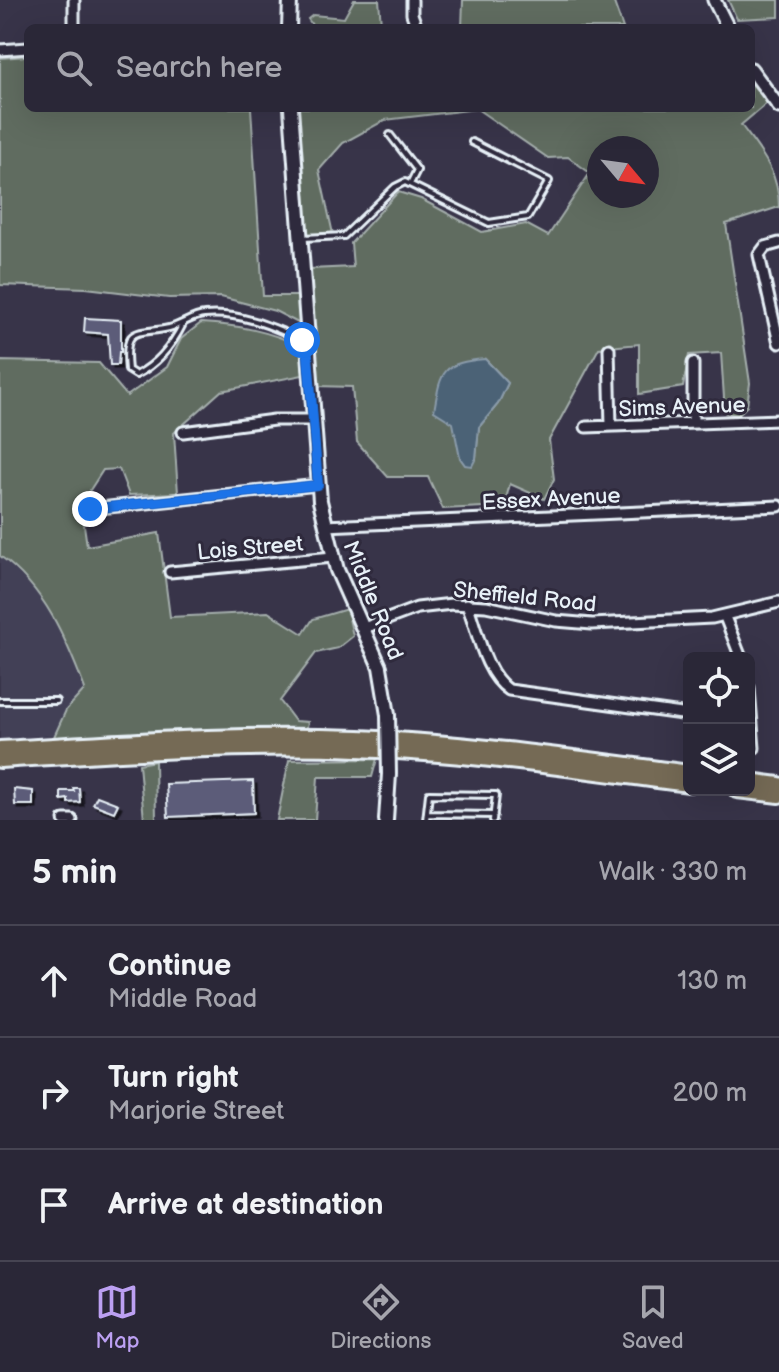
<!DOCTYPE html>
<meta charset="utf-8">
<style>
body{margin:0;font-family:"Balsamiq Sans",sans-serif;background:#322f3f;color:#f1f3f6}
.controls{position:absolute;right:24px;bottom:24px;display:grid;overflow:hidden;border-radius:12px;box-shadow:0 8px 32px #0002}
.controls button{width:72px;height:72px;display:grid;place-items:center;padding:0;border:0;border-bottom:2px solid #464452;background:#2a2737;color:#f1f3f6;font:40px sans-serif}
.compass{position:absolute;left:587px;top:136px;width:72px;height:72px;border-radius:50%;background:#2a2737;box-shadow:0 8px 32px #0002;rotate:119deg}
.stop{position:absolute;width:24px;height:24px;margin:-18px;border:6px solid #1a73e8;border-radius:50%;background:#fff}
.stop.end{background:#1a73e8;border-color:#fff;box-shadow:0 2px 8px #0008}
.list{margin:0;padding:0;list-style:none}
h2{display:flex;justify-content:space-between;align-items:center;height:104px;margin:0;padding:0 32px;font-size:34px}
h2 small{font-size:26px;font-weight:400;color:#a5a5ad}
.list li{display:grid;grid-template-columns:52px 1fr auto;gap:24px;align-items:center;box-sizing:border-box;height:112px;padding:0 32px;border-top:2px solid #464452}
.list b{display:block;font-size:30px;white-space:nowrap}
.list p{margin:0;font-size:26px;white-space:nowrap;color:#a5a5ad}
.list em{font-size:26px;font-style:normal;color:#a5a5ad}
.icon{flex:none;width:44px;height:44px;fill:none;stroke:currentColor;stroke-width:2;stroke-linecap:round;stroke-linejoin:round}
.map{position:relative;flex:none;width:779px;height:820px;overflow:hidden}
.search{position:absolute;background:#2a2737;box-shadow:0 8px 32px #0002;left:24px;right:24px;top:24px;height:88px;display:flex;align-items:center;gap:20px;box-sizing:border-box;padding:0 28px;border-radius:12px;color:#a5a5ad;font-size:30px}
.sheet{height:440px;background:#2a2737}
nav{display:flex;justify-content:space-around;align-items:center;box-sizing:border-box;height:112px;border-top:2px solid #464452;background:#2a2737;font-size:22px;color:#a5a5ad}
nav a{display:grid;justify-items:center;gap:4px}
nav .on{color:#bca0f2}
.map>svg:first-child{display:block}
.built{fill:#424057}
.green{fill:#616c61;stroke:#a4aeac;stroke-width:2;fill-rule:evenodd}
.water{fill:#4b6276;stroke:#8a9baa;stroke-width:2}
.building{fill:#5b5b79;stroke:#e8f1f8;stroke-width:2;filter:url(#shadow)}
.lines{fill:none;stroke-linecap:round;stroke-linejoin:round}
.service-casing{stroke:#e8f1f8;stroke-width:10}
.minor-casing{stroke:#e8f1f8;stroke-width:15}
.tertiary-casing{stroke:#e8f1f8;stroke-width:17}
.secondary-casing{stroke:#e8f1f8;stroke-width:18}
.primary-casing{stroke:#e8f1f8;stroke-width:20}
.service{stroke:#2f2a3d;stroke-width:4}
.minor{stroke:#2f2a3d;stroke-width:9}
.tertiary{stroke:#2f2a3d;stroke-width:11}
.secondary{stroke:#2f2a3d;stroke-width:12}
.primary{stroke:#756b55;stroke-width:14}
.secondary-bridge-casing{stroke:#e8f1f8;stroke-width:18;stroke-linecap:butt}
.secondary-bridge{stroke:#2f2a3d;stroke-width:12}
.route{stroke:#1a73e8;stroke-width:10}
.labels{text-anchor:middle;stroke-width:6;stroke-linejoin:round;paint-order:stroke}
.street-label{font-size:22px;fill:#e8f1f8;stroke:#2f2a3d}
</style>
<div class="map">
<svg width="779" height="820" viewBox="0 0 779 820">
<defs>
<filter id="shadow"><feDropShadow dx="3.5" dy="3.5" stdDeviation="0" flood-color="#0009"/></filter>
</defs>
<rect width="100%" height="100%" fill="#383449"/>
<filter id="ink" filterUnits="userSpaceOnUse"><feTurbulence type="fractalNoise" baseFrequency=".0125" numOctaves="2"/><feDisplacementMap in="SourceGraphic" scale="16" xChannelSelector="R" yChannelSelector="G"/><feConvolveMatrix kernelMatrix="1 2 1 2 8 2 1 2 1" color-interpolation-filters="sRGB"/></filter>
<g filter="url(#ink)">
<path class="built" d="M0,556L44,598L73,657L85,689L66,710L55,735L0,739Z"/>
<path class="green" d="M354,0H379L381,24L408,28H314L308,19L313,15L344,18Z
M463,0H613L623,28H462Z
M728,0H779V17L737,19Z
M28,56V108H251L263,296H298L300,324L275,311L221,297L169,298L86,288L0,285V58Z
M751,83L767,103L741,125C761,152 779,172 779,207L726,224L750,383L747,406L738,415L725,413L721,353L689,355L683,387L639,394V344L599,348L549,440L554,479L544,499L510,484L504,506L443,509L428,477H388L357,442L352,387L317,386L310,269L353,267L351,243L398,192L421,199L482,232L526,224L548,236L590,173L568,157L548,158L477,109L385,120L343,143L319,170L333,234L307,242L298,108H751ZM599,148H647V196H599ZM485,359L508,383L498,404L479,427L476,458L453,422Z
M201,323C238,325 268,331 301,346L303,375L221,391L174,433L178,493L129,495L119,469L103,470L81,504L87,546L159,533L170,617L268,612L303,634L313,619L347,609L353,636L338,648L316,653L280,701L295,721L308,722L306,732L142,734L53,739L66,710L85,689C66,639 45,588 0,556V361L99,363L127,396L167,367L181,339Z
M377,759L372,777H318L315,820H277L289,760Z
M155,761L156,820H144L139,764Z"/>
<path class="water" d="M485,359L508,383L498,404L479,427L476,458L472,466L465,465L460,458L453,423L434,411C441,371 441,363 485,359Z"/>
<path class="building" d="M85,318L121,320V352H119L118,365H110L108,334L84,332Z
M253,781L254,813L168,817L166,784Z
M73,788H79L80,802L68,803V799L61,800V791H74Z
M14,789L33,791V805H15Z
M97,796L118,804L114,812L93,804Z"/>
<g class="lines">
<g class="service-casing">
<path id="service" d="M390,135L417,170L410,184
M303,238L344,236L395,187L405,182L489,223L528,217L549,181L472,142
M183,324C172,346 158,364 136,375L128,370C123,324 137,335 169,328C181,325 193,316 204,315C239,311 273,327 305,341
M0,701H56
M427,814L494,815
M426,820L429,794L496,795L493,820"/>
</g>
<g class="minor-casing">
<path id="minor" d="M74,0V28
M412,0V14L417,28
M0,50L28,48
M779,243L765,247L759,255L779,343
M609,349L611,426
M693,423V363
M586,427L779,420
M183,432L274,420H312
M90,509L318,485
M325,526L779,506
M170,572L333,557
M467,604C478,632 484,673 509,690L689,715
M725,617L741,658
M364,628L417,608L452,604L486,606L556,621L592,624L712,618L779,602
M749,688L754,748
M64,820H72"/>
</g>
<g class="tertiary-casing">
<path id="tertiary" d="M714,0L728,28
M751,69L779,107"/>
</g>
<g class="secondary-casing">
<path id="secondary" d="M289,28L290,0
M291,108L320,501L337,570L380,667L388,715
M386,820L389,774"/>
</g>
<g class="primary-casing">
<path id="primary" d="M0,749C107,743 214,735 321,737C445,739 567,757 689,773
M0,760C119,753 238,744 357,749C469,753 579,770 689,784
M749,781L779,785
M737,790L779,795"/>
</g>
<use href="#service" class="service"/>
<use href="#minor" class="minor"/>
<use href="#tertiary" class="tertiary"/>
<use href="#secondary" class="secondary"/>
<use href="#primary" class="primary"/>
<g class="secondary-bridge-casing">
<path id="secondary-bridge" d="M388,715L389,774"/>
</g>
<use href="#secondary-bridge" class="secondary-bridge"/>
</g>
</g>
<g class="lines" filter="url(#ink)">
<path class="route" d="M90,509L318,485L307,342L302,340"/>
</g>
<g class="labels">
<g class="street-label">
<text transform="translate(682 406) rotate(-2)" y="8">Sims Avenue</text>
<text transform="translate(551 498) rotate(-3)" y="8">Essex Avenue</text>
<text transform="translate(250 547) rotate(-5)" y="8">Lois Street</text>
<text transform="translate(525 596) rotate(6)" y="8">Sheffield Road</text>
<text transform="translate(374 600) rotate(68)" y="8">Middle Road</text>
</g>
</g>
</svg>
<div class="controls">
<button><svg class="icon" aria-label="locate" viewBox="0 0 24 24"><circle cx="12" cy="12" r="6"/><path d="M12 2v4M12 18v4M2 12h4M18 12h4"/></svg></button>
<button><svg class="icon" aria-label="layers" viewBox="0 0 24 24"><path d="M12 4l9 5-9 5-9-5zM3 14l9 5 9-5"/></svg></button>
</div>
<svg class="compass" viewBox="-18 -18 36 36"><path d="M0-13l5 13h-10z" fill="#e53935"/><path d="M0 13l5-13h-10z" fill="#a5a5ad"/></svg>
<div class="stop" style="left:302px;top:340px"></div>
<div class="stop end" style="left:90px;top:509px"></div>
<div class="search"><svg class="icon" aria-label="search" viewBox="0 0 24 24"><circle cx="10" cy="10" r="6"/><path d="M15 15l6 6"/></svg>Search here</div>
</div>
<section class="sheet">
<h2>5 min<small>Walk · 330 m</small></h2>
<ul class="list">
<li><svg class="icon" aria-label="ahead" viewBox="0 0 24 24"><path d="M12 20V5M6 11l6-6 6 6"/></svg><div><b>Continue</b><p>Middle Road</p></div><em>130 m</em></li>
<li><svg class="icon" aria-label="right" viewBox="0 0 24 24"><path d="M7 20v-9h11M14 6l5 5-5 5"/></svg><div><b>Turn right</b><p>Marjorie Street</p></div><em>200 m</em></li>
<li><svg class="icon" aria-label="arrive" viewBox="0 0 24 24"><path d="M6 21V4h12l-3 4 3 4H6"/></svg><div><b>Arrive at destination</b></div></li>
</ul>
</section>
<nav>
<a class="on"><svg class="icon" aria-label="map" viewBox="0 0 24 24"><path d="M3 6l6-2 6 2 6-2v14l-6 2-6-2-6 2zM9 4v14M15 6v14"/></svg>Map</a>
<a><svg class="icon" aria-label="directions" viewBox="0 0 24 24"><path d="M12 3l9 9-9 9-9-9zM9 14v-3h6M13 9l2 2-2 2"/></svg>Directions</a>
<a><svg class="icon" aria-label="saved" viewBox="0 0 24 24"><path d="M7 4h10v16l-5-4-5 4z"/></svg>Saved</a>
</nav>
